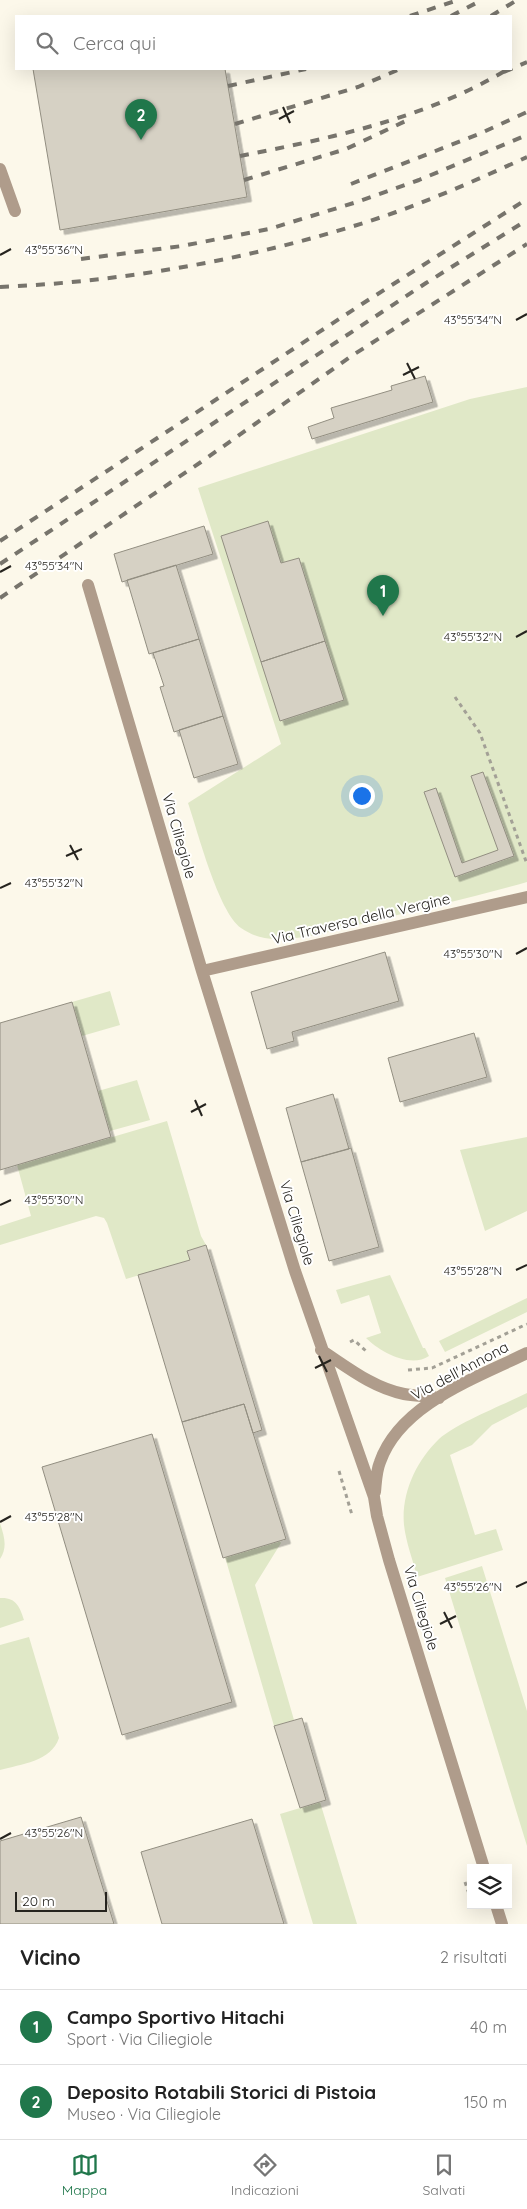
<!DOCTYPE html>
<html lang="it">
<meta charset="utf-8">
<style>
body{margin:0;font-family:Quicksand,sans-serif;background:#f6f6f6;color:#222}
.controls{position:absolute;right:15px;bottom:15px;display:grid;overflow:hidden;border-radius:0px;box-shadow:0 5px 20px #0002}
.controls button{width:45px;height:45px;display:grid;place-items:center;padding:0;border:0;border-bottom:1px solid #e0e0e0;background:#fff;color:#222;font:25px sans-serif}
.scale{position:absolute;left:15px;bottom:12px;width:92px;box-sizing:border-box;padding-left:5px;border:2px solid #26241f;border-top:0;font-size:14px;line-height:18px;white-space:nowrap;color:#26241f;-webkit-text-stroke:4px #fff;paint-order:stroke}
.you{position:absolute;left:361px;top:795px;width:18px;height:18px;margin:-12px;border:4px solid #fff;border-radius:50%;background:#1a73e8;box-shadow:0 0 0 8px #1a73e833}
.badge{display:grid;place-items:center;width:32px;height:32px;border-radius:50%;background:#20774b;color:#fff;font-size:16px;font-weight:700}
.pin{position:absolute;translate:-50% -41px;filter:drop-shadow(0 1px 2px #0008)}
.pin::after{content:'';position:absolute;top:26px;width:18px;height:15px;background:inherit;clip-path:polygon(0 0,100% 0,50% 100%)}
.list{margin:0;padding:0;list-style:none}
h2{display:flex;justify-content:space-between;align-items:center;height:65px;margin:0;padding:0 20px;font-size:21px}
h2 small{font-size:16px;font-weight:400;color:#767676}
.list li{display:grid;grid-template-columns:32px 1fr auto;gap:15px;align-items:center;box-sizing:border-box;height:75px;padding:0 20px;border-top:1px solid #e0e0e0}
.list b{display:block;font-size:19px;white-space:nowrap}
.list p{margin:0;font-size:16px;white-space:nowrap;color:#767676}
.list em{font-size:16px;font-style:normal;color:#767676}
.icon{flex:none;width:28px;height:28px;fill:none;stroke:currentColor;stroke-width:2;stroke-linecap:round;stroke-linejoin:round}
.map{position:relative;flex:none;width:527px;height:1924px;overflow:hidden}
.search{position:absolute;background:#fff;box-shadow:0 5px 20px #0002;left:15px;right:15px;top:15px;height:55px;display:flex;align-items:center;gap:12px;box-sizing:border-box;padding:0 18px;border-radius:0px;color:#767676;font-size:19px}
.sheet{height:215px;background:#fff}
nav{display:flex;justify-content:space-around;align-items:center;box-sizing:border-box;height:70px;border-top:1px solid #e0e0e0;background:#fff;font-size:14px;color:#767676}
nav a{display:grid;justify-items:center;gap:2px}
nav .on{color:#20774b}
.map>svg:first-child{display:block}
.green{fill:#e0e8c7}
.building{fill:#d6d1c4;stroke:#928e81;filter:url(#shadow)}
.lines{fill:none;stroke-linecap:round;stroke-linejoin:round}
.path{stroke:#a3a096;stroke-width:3;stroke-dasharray:4 4;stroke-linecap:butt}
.minor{stroke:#af9c8b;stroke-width:12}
.rail{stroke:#77746c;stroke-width:4;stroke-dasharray:9 9;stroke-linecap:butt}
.ticks{fill:none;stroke:#26241f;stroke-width:2}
.labels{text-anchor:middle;stroke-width:4;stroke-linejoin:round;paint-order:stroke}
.street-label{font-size:15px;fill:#26241f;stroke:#fff}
.ticks-label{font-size:12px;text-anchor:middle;fill:#26241f;stroke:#fff;stroke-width:4;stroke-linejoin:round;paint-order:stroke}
</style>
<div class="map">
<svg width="527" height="1924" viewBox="0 0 527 1924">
<defs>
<filter id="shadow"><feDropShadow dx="4.5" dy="4.5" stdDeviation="0" flood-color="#0004"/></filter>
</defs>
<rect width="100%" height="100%" fill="#fcf8ea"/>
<path class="green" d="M527,387V882C475,897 422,909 369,922C339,929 307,940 276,939C263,939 251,935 241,928C218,911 198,832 188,803L281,744L198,488L470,399Z
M110,991L120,1025L82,1036L72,1002Z
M137,1080L150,1120L110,1131L98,1091Z
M167,1121L201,1236L206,1245L187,1251L190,1260L126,1279L107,1223L104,1218L96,1216L0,1245V1226L31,1216L17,1165Z
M527,1137V1211L485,1231L460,1150Z
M390,1275L423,1348H425L429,1356C410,1369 379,1351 366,1338L381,1333L369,1295L341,1304L336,1290Z
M527,1298V1312L445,1352L439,1341Z
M527,1393V1407L492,1425L472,1445L450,1455L475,1535L496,1529L503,1550L417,1577C413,1560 406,1543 404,1525C401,1494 416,1461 439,1439C457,1423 503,1405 527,1393Z
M0,1523C4,1536 8,1547 0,1559Z
M280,1541L281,1543L255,1585L294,1720L274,1726L225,1557Z
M482,1566L527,1711V1846L445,1578Z
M0,1598C16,1597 20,1607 24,1620L0,1628Z
M29,1637L59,1738C51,1762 21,1764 0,1770V1645Z
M320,1802L357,1924H313L280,1814Z"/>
<path class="building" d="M33,69H225L247,197L60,230Z
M425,376L433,402L312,439L308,427L334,418L331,408L392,390L391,386Z
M268,521L281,563L299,558L325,641L261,662L221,536Z
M204,526L213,554L122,582L114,554Z
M176,565L199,639L149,654L127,580Z
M199,639L223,716L174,732L160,687L164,686L153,653Z
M325,641L344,700L280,721L261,662Z
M223,716L238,764L194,778L179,730Z
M483,772L514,856L455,877L424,792L436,788L462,863L498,850L471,776Z
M385,952L399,1001L292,1032L294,1041L267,1049L251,992Z
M72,1002L111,1137L0,1170V1023Z
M474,1033L487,1077L400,1102L388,1058Z
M333,1094L349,1149L301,1162L286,1108Z
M351,1148L379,1247L329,1261L301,1162Z
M206,1245L262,1430L253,1433L244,1404L182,1422L138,1275L190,1260L187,1251Z
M244,1404L286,1539L223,1558L182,1422Z
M152,1434L232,1702L122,1735L42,1467Z
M302,1718L326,1800L300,1808L274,1726Z
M81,1817L114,1924H0V1841Z
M252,1819L284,1924H162L141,1852Z"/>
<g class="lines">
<path class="path" d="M455,697L480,733L527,864
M350,1342L354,1340L366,1351
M408,1370L432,1368L527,1324
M339,1471L352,1515
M465,1882L471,1900"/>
<path class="minor" d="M0,169L15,211
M88,585L202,971L295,1271L374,1497L377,1516L389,1560L484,1868
M202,971L527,897
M321,1350C347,1367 373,1388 404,1394C415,1396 427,1396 439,1398
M375,1492C376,1482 376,1472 380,1462C400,1404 476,1378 527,1353
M496,1905L502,1924"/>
<path class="rail" d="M410,16L458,0
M451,16L482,0
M491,16L517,0
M504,72L527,62
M228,86L306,69
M235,124L358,87L400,69
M240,156C332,138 427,118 508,69
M244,180L346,149L410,119
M351,184L479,134L527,112
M81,259L182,246L269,229L357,202L419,180L527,135
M0,287C117,282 235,262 347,228C409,210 468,184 527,157
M0,541L362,304L527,199
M0,564L426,283L527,220
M0,598L201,462L353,355L527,244"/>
</g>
<path class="ticks" d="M283,107L290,123M279,119L294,111M0,255L11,249M516,320L527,314M407,363L415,379M403,375L419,367M0,572L11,566M516,637L527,631M70,845L78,860M66,856L82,849M0,888L11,883M516,954L527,948M195,1100L202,1116M191,1112L206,1104M0,1205L11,1200M516,1270L527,1265M319,1356L327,1372M315,1368L331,1360M0,1522L11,1516M516,1587L527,1582M444,1612L452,1628M440,1624L456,1616M0,1839L11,1833"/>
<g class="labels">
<g class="street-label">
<text transform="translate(179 836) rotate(74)" y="5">Via Ciliegiole</text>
<text transform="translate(361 919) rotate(-13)" y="5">Via Traversa della Vergine</text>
<text transform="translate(297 1223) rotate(73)" y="5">Via Ciliegiole</text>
<text transform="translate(460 1371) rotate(-28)" y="5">Via dell'Annona</text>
<text transform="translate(421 1608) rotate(73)" y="5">Via Ciliegiole</text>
</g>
</g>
<g class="ticks-label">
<text x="54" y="254">43°55'36"N</text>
<text x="473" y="324">43°55'34"N</text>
<text x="54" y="570">43°55'34"N</text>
<text x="473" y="641">43°55'32"N</text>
<text x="54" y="887">43°55'32"N</text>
<text x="473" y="958">43°55'30"N</text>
<text x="54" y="1204">43°55'30"N</text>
<text x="473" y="1275">43°55'28"N</text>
<text x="54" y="1521">43°55'28"N</text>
<text x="473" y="1591">43°55'26"N</text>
<text x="54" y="1837">43°55'26"N</text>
</g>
</svg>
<div class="controls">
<button><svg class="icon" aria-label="layers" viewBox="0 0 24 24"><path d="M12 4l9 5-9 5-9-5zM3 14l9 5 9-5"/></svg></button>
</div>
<div class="scale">20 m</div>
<div class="you"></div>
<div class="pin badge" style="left:383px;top:616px">1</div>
<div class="pin badge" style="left:141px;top:140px">2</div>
<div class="search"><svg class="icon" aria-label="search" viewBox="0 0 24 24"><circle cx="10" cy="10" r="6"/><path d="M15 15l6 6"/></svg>Cerca qui</div>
</div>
<section class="sheet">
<h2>Vicino<small>2 risultati</small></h2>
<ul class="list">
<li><span class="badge">1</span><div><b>Campo Sportivo Hitachi</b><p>Sport · Via Ciliegiole</p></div><em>40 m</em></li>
<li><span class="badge">2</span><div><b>Deposito Rotabili Storici di Pistoia</b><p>Museo · Via Ciliegiole</p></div><em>150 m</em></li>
</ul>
</section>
<nav>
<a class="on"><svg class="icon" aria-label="map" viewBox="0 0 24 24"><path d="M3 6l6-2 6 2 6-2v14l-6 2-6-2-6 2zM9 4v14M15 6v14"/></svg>Mappa</a>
<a><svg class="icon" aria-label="directions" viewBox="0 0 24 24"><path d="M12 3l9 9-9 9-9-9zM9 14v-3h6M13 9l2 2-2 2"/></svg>Indicazioni</a>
<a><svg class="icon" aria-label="saved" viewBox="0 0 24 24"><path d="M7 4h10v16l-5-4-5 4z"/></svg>Salvati</a>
</nav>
